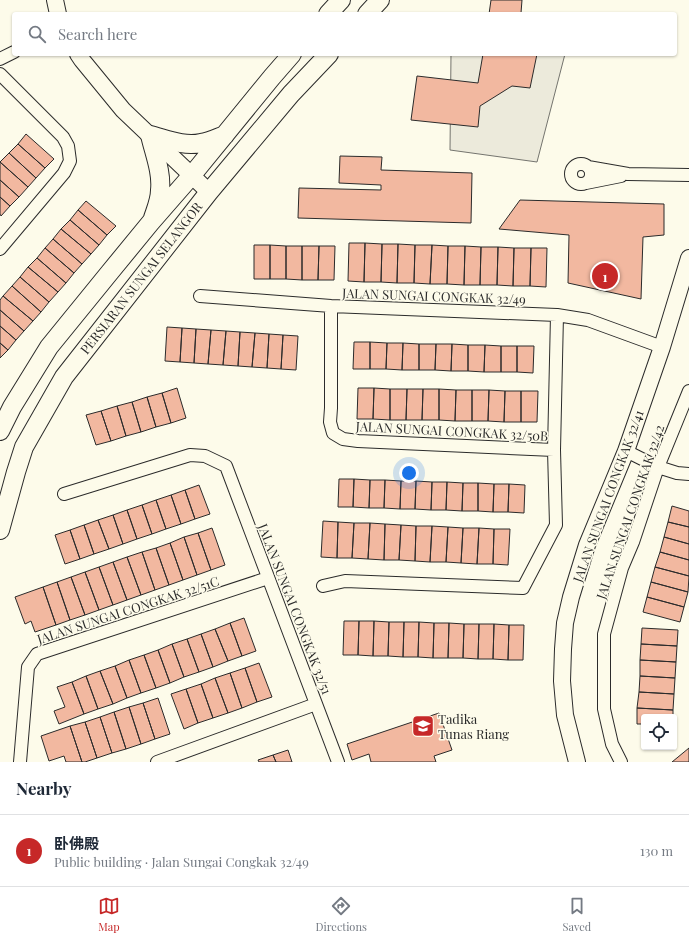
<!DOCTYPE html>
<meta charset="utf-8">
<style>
body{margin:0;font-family:"Playfair Display","Noto Sans SC",serif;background:#f6f6f7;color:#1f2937}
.controls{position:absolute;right:12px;bottom:12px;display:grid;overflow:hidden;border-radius:4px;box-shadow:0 1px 3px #0004}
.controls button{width:36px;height:36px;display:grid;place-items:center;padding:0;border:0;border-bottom:1px solid #e0e1e3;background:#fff;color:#1f2937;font:20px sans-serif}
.you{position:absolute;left:409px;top:473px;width:14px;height:14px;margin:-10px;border:3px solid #fff;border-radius:50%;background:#1a73e8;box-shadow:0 0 0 6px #1a73e833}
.badge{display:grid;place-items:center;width:26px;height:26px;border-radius:50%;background:#c62828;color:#fff;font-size:13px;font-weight:700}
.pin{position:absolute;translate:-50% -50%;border:2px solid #fff;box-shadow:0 1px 4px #0006}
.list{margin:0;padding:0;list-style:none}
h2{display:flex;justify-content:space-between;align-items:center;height:52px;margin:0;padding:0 16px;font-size:17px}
h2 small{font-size:13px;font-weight:400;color:#747a83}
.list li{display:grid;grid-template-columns:26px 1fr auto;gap:12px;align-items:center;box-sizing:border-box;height:72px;padding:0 16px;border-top:1px solid #e0e1e3}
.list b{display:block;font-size:15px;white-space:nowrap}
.list p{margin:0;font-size:13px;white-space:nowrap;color:#747a83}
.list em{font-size:13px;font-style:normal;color:#747a83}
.icon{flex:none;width:22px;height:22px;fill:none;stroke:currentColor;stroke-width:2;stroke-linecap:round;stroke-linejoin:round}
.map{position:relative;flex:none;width:689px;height:762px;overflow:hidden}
.search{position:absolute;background:#fff;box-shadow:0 1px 3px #0004;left:12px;right:12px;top:12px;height:44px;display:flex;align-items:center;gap:10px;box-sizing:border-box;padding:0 14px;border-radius:4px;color:#747a83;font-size:15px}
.sheet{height:124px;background:#fff}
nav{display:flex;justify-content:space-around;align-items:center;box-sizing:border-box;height:56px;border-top:1px solid #e0e1e3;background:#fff;font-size:11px;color:#747a83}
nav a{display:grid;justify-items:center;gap:2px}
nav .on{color:#c62828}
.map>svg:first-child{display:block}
.parking{fill:#eceadb;stroke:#74746e}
.building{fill:#f2b8a0;stroke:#2b2b2b}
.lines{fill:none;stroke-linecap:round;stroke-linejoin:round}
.minor-casing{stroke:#2b2b2b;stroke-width:14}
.tertiary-casing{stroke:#2b2b2b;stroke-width:18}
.secondary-casing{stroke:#2b2b2b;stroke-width:20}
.minor{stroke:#fdfbea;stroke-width:12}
.tertiary{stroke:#fdfbea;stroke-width:16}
.secondary{stroke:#fdfbea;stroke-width:18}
.labels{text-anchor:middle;stroke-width:3;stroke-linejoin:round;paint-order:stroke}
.street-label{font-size:13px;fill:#2b2b2b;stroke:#fdfbea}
.poi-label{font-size:13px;fill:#2b2b2b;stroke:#fdfbea;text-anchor:start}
</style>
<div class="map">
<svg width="689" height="762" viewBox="0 0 689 762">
<rect width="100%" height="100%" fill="#fdfbea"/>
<path class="parking" d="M451,54H565L537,162L450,150Z"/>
<path class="building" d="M491,0H522L521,13L526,14H489Z
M483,54H537L530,88L512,86L480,106L478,127L411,120L417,76L478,83Z
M26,134L54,159L45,168L18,144Z
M18,144L45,168L36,178L9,153Z
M9,153L36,178L28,187L0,162Z
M340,156L382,157L381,170L472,173L471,223L298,218L299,188L381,190V185L339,183Z
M0,162L28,187L19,197L0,180Z
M0,180L19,197L10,206L0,197Z
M0,197L10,206L1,216L0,214Z
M520,200L664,204V235L643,237L641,299L568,283L569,235L499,229Z
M86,201L116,226L107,235L78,210Z
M78,210L107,235L99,245L70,220Z
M70,220L99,245L91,254L61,229Z
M61,229L91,254L82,264L53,239Z
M53,239L82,264L74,273L45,248Z
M349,243H365L364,282L348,281Z
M365,243L382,244L381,282H364Z
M382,244H398L397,283L381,282Z
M398,244L415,245L414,283H397Z
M254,245H270V279H254Z
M270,245L286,246V279H270Z
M415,245H432L430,284L414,283Z
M432,245L448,246L447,284H430Z
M286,246H302V280L286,279Z
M302,246H319L318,280H302Z
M319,246H335L334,280H318Z
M448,246H465L464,285L447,284Z
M465,246L481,247L480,285H464Z
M481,247H498L497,285H480Z
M498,247L514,248L513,286L497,285Z
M45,248L74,273L66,283L37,258Z
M514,248H531L530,286H513Z
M531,248H547L546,287L530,286Z
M37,258L66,283L58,292L28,267Z
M28,267L58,292L49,302L20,277Z
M20,277L49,302L41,312L12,286Z
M12,286L41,312L33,321L3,296Z
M3,296L33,321L24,331L0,310V300Z
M0,310L24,331L16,340L0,326Z
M0,326L16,340L8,350L0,343Z
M167,327L182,328L180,362L165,361Z
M182,328L196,329L194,363L180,362Z
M196,329L211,330L208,364L194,363Z
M211,330L226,331L223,365L208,364Z
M226,331L240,332L238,366L223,365Z
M240,332L255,333L252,367L238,366Z
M255,333L269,334L267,368L252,367Z
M269,334L283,335L281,369L267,368Z
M283,335L298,336L296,370L281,369Z
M354,342H370V369H353Z
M370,342L387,343L386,369H370Z
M0,343L8,350L0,358Z
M387,343H403L402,370L386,369Z
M403,343L419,344V370H402Z
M419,344H436L435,370H419Z
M436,344H452L451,371L435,370Z
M452,344L468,345V371H451Z
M468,345H485L484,372L468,371Z
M485,345L501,346V372H484Z
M501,346H517V372H501Z
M517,346H534L533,373L517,372Z
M177,388L186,418L171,423L162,393Z
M358,388H374L373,419H357Z
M374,388L390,389V420L373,419Z
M390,389H407L406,420H390Z
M407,389H423L422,420H406Z
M423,389H439V420H422Z
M439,389L456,390L455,421L439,420Z
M456,390H472V421H455Z
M472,390H489L488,421H472Z
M489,390L505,391L504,422L488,421Z
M505,391H521V422H504Z
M521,391H538L537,422H521Z
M162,393L171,423L156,427L147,397Z
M147,397L156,427L141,432L132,402Z
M132,402L141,432L126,436L117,406Z
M117,406L126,436L111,441L101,411Z
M101,411L111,441L96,445L86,415Z
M339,479H354L353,507H338Z
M354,479L370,480L369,508L353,507Z
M370,480H385L384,508H369Z
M385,480L401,481L400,509L384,508Z
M401,481H416L415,509H400Z
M416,481L432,482L431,510L415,509Z
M432,482H447L446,510H431Z
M447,482L463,483L462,511L446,510Z
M463,483H478V511H462Z
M478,483L494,484L493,512L478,511Z
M494,484H509L508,512H493Z
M509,484L525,485L524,513L508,512Z
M199,485L210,514L195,519L185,490Z
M185,490L195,519L181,524L171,495Z
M171,495L181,524L166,529L156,500Z
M156,500L166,529L152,534L142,505Z
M142,505L152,534L137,539L127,510Z
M672,506L689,511V527L668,522Z
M127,510L137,539L123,544L113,515Z
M113,515L123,544L109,549L98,520Z
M98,520L109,549L94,554L84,525Z
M323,521L338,522L337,558L321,557Z
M338,522L354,523L352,558H337Z
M668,522L689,527V544L664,537Z
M354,523H370L368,559L352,558Z
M370,523L385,524L384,560L368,559Z
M385,524L401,525L399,560H384Z
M84,525L94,554L80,559L70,530Z
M401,525L416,526L415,561L399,560Z
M416,526H432L430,562L415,561Z
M432,526L448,527L446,562H430Z
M448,527L463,528L461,563L446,562Z
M212,528L225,565L211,570L198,533Z
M463,528H479L477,564L461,563Z
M479,528L494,529L493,564H477Z
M494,529H510L508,565L493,564Z
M70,530L80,559L65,564L55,535Z
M198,533L211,570L197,575L184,537Z
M184,537L197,575L183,580L170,543Z
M664,537L689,544V560L660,552Z
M170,543L183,580L169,585L156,548Z
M156,548L169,585L155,590L142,552Z
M142,552L155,590L141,595L127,557Z
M660,552L689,560V576L655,567Z
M127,557L141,595L127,600L113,562Z
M113,562L127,600L113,605L99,567Z
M99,567L113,605L99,610L85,572Z
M655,567L689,576L688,592L651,582Z
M85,572L99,610L85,615L71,577Z
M71,577L85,615L70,620L57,582Z
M57,582L70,620L56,625L43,587Z
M651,582L688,592L684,607L647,597Z
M43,587L56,625L35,632L31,621L25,624L15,597Z
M647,597L684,607L680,622L643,612Z
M244,618L256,651L242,656L230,623Z
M344,621H359L358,655H343Z
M359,621H374L373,656L358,655Z
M374,621L389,622L388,656H373Z
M389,622H404L403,657L388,656Z
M404,622H419L418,657H403Z
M419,622L434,623L433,658L418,657Z
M230,623L242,656L228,661L215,629Z
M434,623H449L448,658H433Z
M449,623L464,624L463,658H448Z
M464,624H479L478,659L463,658Z
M479,624H494L493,659H478Z
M494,624L509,625L508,660L493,659Z
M509,625H524L523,660H508Z
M642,628L678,630L677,646L641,644Z
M215,629L228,661L213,667L201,634Z
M201,634L213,667L199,672L187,639Z
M187,639L199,672L184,677L172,644Z
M172,644L184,677L170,683L158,650Z
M641,644L677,646L676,662L640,660Z
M158,650L170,683L156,688L144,655Z
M144,655L156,688L141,693L129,660Z
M129,660L141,693L127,698L115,666Z
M640,660L676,662L675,678L640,676Z
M259,663L272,697L257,702L245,668Z
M115,666L127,698L113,704L100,671Z
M245,668L257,702L242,708L230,673Z
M100,671L113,704L98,709L86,676Z
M230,673L242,708L228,713L215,678Z
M86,676L98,709L84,714L72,682Z
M640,676L675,678L674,694L639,692Z
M215,678L228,713L213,718L201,684Z
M72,682L84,714L59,724L54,711L65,707L57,687Z
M201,684L213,718L198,723L186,689Z
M186,689L198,723L184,729L171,694Z
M639,692L674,694L673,710L637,708Z
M158,698L170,734L155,739L143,703Z
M143,703L155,739L141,744L129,707Z
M129,707L141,744L126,749L114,712Z
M637,708L673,710V717H644V724H637Z
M114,712L126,749L112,753L100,717Z
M439,713L452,750L434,756L436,762H371L369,754L352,760L347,744Z
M100,717L112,753L97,758L85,722Z
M85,722L97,758L85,762H82L70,726Z
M70,726L82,762H66L64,756L49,761L41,736Z
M689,748V762H672Z
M288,750L292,762H276L273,755Z
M273,755L276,762H259L258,760Z"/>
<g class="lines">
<g class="minor-casing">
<path id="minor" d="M0,59L14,52
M0,74L63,137L68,146L70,161L64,173L0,249
M571 174a10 10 0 1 1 20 0a10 10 0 1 1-20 0Z
M588,167L628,174L689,175
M586,183L621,176
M200,296L331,306L557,315L588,320L662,347
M331,306V408L330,422L333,433L343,439L358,441L554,450
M626,451L658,467L677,473L689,474
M64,494L190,455L205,456L226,466L338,762
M323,586L345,581L523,588L556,525L554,450L557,315
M20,762L28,667L37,654L268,578
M157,762L316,704
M621,762L612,744L604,709V634L622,568L633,542L658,467L689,391"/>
</g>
<g class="tertiary-casing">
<path id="tertiary" d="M55,0L58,14
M78,54L82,60L123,110L209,192
M577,762L565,715L562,681L563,649L565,623L571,597L587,545L626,451L662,347L689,258"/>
</g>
<g class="secondary-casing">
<path id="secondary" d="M328,14L341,0
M367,14L380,0
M153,218C156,209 160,200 160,190C162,172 154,153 150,135C166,139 184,147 201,143C209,142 217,138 225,135
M0,431L12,407L49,347L110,272L151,222L192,175L272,77L292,54
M0,530L16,472L24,447L64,377L209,192L291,94L329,54"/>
</g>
<use href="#minor" class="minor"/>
<use href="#tertiary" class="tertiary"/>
<use href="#secondary" class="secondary"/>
</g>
<defs>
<g id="school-square" transform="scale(1.15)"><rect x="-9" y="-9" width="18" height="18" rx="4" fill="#c62828" stroke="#fdfbea"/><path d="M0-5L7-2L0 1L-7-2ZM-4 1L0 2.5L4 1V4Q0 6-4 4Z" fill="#fff"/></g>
</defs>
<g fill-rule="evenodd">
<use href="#school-square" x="423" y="726"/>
</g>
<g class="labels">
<g class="street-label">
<text transform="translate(141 278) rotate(-52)" y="5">PERSIARAN SUNGAI SELANGOR</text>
<text transform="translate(434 296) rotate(2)" y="5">JALAN SUNGAI CONGKAK 32/49</text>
<text transform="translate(452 431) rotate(3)" y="5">JALAN SUNGAI CONGKAK 32/50B</text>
<text transform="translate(608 496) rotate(-70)" y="5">JALAN SUNGAI CONGKAK 32/41</text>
<text transform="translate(630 512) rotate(-71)" y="5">JALAN SUNGAI CONGKAK 32/42</text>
<text transform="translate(295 609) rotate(69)" y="5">JALAN SUNGAI CONGKAK 32/51</text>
<text transform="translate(128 610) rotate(-18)" y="5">JALAN SUNGAI CONGKAK 32/51C</text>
</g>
<g class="poi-label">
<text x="438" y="724">Tadika<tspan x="438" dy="15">Tunas Riang</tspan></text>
</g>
</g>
</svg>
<div class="controls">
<button><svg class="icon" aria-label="locate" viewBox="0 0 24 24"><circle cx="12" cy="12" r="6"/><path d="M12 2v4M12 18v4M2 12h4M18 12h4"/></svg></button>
</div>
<div class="you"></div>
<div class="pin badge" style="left:605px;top:276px">1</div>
<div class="search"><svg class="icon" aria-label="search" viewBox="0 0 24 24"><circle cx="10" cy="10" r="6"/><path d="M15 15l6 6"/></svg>Search here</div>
</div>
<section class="sheet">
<h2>Nearby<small></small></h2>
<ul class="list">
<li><span class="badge">1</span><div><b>卧佛殿</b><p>Public building · Jalan Sungai Congkak 32/49</p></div><em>130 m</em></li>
</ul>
</section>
<nav>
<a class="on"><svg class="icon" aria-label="map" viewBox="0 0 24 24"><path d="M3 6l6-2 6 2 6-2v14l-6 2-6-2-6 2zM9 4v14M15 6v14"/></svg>Map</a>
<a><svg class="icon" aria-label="directions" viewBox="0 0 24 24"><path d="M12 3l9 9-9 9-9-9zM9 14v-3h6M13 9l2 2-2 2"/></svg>Directions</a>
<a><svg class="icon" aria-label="saved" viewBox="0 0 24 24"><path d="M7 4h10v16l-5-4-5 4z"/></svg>Saved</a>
</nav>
